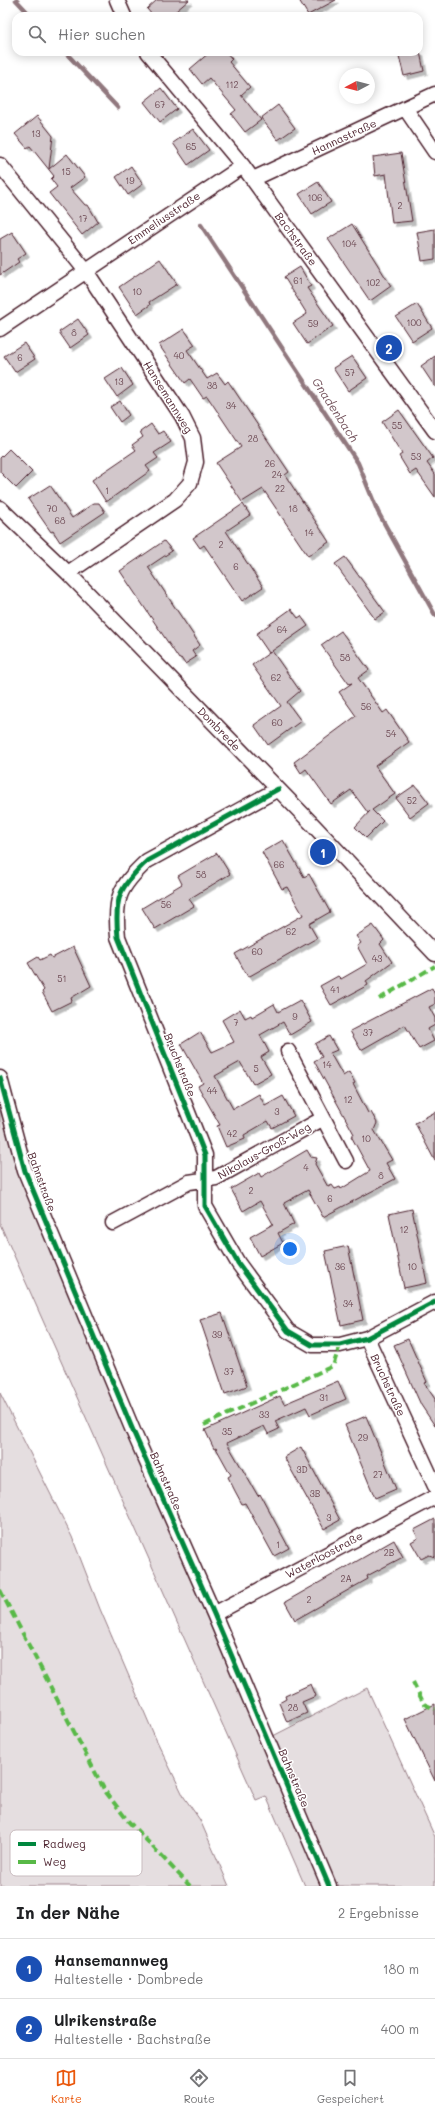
<!DOCTYPE html>
<html lang="de">
<meta charset="utf-8">
<style>
body{margin:0;font-family:Mali,sans-serif;background:#f2f2f2;color:#202124}
.compass{position:absolute;left:339px;top:68px;width:36px;height:36px;border-radius:50%;background:#fff;box-shadow:0 2px 10px #0003;rotate:263deg}
.you{position:absolute;left:290px;top:1249px;width:14px;height:14px;margin:-10px;border:3px solid #fff;border-radius:50%;background:#1a73e8;box-shadow:0 0 0 6px #1a73e833}
.badge{display:grid;place-items:center;width:26px;height:26px;border-radius:50%;background:#ea580c;color:#fff;font-size:13px;font-weight:700}
.pin{position:absolute;translate:-50% -50%;border:2px solid #fff;box-shadow:0 1px 4px #0006}
.list{margin:0;padding:0;list-style:none}
h2{display:flex;justify-content:space-between;align-items:center;height:52px;margin:0;padding:0 16px;font-size:17px}
h2 small{font-size:13px;font-weight:400;color:#757577}
.list li{display:grid;grid-template-columns:26px 1fr auto;gap:12px;align-items:center;box-sizing:border-box;height:60px;padding:0 16px;border-top:1px solid #e0e0e0}
.list b{display:block;font-size:15px;white-space:nowrap}
.list p{margin:0;font-size:13px;white-space:nowrap;color:#757577}
.list em{font-size:13px;font-style:normal;color:#757577}
.icon{flex:none;width:22px;height:22px;fill:none;stroke:currentColor;stroke-width:2;stroke-linecap:round;stroke-linejoin:round}
.map{position:relative;flex:none;width:435px;height:1886px;overflow:hidden}
.search{position:absolute;background:#fff;box-shadow:0 2px 10px #0003;left:12px;right:12px;top:12px;height:44px;display:flex;align-items:center;gap:10px;box-sizing:border-box;padding:0 14px;border-radius:12px;color:#757577;font-size:15px}
.sheet{height:172px;background:#fff}
nav{display:flex;justify-content:space-around;align-items:center;box-sizing:border-box;height:56px;border-top:1px solid #e0e0e0;background:#fff;font-size:11px;color:#757577}
nav a{display:grid;justify-items:center;gap:2px}
nav .on{color:#ea580c}
.map>svg:first-child{display:block}
.green{fill:#e5dee0;stroke:#987e86}
.lines{fill:none;stroke-linecap:round;stroke-linejoin:round}
.stream{stroke:#91787e;stroke-width:4.5}
.building{fill:#d2c7cb;stroke:#4a1f2b;filter:url(#shadow)}
.minor-casing{stroke:#4a1f2b;stroke-width:17}
.minor{stroke:#fff;stroke-width:14}
.quiet{stroke:#58b947;stroke-width:4;stroke-dasharray:8 4;stroke-linecap:butt}
.cycleway-casing{stroke:#fff;stroke-width:8}
.cycleway{stroke:#00873e;stroke-width:5}
.labels{text-anchor:middle;stroke-width:3;stroke-linejoin:round;paint-order:stroke}
.number-label{font-size:9px;fill:#6c4953}
.street-label{font-size:11px;fill:#4a1f2b;stroke:#fff}
.water-label{font-size:12px;font-style:italic;fill:#74535c;stroke:#fff}
.key{fill:#fff;stroke:#c9bcbf;stroke-width:1}
.key-label{font-size:11px;fill:#4a1f2b}
</style>
<div class="map">
<svg width="435" height="1886" viewBox="0 0 435 1886">
<defs>
<filter id="shadow"><feDropShadow dx="3.5" dy="3.5" stdDeviation="0" flood-color="#0004"/></filter>
</defs>
<rect width="100%" height="100%" fill="#fff"/>
<filter id="ink" filterUnits="userSpaceOnUse"><feTurbulence type="fractalNoise" baseFrequency=".025" numOctaves="2"/><feDisplacementMap in="SourceGraphic" scale="8" xChannelSelector="R" yChannelSelector="G"/><feConvolveMatrix kernelMatrix="1 2 1 2 8 2 1 2 1" color-interpolation-filters="sRGB"/></filter>
<g filter="url(#ink)">
<path class="green" d="M0,1080L25,1171L321,1886H305L266,1796L256,1800L0,1224Z
M0,1393L72,1537L100,1609L155,1737L184,1797L200,1820L229,1886H0Z
M367,1688L435,1837V1886H334L271,1737Z"/>
<g class="lines">
<path class="stream" d="M16,0L31,16
M65,52L118,108
M201,225L358,463L378,512L435,615"/>
</g>
<path class="building" d="M157,0H189L170,16H153L147,9Z
M299,0H336L308,15Z
M210,52H226L232,59L229,62L250,87L241,95L261,120L245,132L231,114L236,110L209,78L202,84L190,69Z
M398,52H420L424,71L404,76Z
M161,88L177,109L160,122L144,102Z
M278,105L295,128L278,140L261,118Z
M37,116L53,136L49,169L67,154L85,177L70,188L85,205H88L98,222L82,235L49,193L57,187L51,179L54,176L30,146L27,148L15,134Z
M193,129L209,150L188,165L173,143Z
M401,153L412,221L392,223L386,174L375,176L373,157Z
M131,166L143,184L128,195L116,177Z
M318,182L331,202L312,214L299,194Z
M352,224L391,286L370,301L328,239Z
M435,229V259L422,261L417,232Z
M12,232L26,253L17,259L19,262L0,275V239Z
M160,259L177,284L149,302L150,305L137,314L119,287Z
M300,267L311,286L307,288L333,326L307,344L293,323L307,314L284,277Z
M417,304L432,328L412,341L396,317Z
M78,319L89,335L70,348L59,332Z
M184,329L195,345L187,350L207,379L217,373L225,384L228,381L289,472L285,475L329,542L308,556L263,489L242,502L216,463L241,447L207,396L203,398L190,379L185,383L159,345Z
M24,343L35,359L15,372L4,356Z
M352,356L367,378L348,391L333,368Z
M435,356V387L421,366Z
M122,368L133,385L117,397L105,379Z
M120,401L129,415L120,422L110,407Z
M399,410L433,458L427,463L435,474V497L416,470L410,474L399,456L402,454L382,422Z
M151,424L158,434L163,431L171,442L154,453L158,458L146,466L150,471L106,502L92,480L136,450L132,445L143,437L140,432Z
M9,449L32,472L16,488L0,472V458Z
M50,485L72,518L94,503H99L105,512L60,542L53,531L51,532L28,499Z
M243,504L250,515L226,531L263,587L242,601L204,545L200,548L193,538Z
M164,541L172,551L148,567L200,645L192,651L196,657L185,664L181,658L179,659L120,571Z
M345,557L385,612L375,619L335,564Z
M291,609L298,618L301,616L308,626L269,653L256,634Z
M341,631L369,670L358,678L383,713L387,710L409,742L375,766L395,794L372,810L383,821L366,838L355,827L370,811L368,813L351,790L331,804L306,769L301,773L294,762L356,716L339,692L352,683L349,684L321,645Z
M272,651L300,691L287,702L301,721L268,745L254,725L281,706L252,665Z
M415,785L429,803L410,817L396,798Z
M283,840L304,877L309,874L330,912L309,924L317,938L248,977L235,954L303,915L287,887L282,889L262,852Z
M217,853L230,874L189,899L194,906L155,929L142,908L182,884L178,876Z
M373,925L384,940L380,944L392,962L366,981L368,985L331,1005L320,986L338,976L341,979L367,964L357,946L361,943L356,936Z
M73,947L91,986L71,998L72,1001L52,1011L42,992L44,990L28,963L38,957L40,960L50,955L52,958Z
M432,988L435,995V1004L429,1007L435,1018V1025L428,1029L434,1041L419,1049L405,1025L361,1050L350,1031Z
M300,1000L312,1022L290,1035L283,1022L260,1035L269,1052L261,1057L271,1074L253,1084L240,1062L215,1076L233,1109L259,1094L265,1106L283,1096L294,1116L272,1128L268,1121L244,1135L245,1139L226,1147L217,1126L220,1125L198,1086L203,1083L181,1044L200,1032L212,1052L234,1042L222,1020L240,1009L245,1018L251,1015L252,1017L274,1004L278,1012Z
M329,1036L337,1050L330,1053L343,1076L349,1072L355,1083L353,1084L368,1113L371,1112L377,1123L374,1130L392,1160L386,1163L395,1179L323,1217L308,1190L284,1203L294,1224L278,1233L283,1243L260,1256L250,1237L273,1224L260,1201L243,1211L231,1189L259,1173L261,1177L307,1150L311,1157L317,1158L315,1164L328,1187L332,1185L335,1189L340,1187L341,1189L370,1171L351,1136L354,1134L314,1061L322,1057L315,1044Z
M435,1112V1161L415,1123Z
M412,1209L427,1283L404,1288L389,1214Z
M348,1246L363,1320L341,1325L325,1251Z
M222,1313L247,1386L225,1394L200,1320Z
M408,1339L427,1382L424,1383L435,1399V1426L421,1405L394,1345Z
M338,1381L346,1399L310,1415L306,1407L275,1421L279,1429L268,1434L264,1426L227,1443L258,1496L260,1494L289,1548L274,1556L245,1503L242,1504L235,1491L228,1477L231,1475L216,1448L214,1449L205,1430L280,1396L284,1404Z
M366,1416L396,1489L375,1498L345,1425Z
M301,1447L340,1520L324,1529L284,1457Z
M435,1519V1557L429,1555L421,1559L411,1542L418,1538L414,1530Z
M394,1540L403,1557L367,1576L368,1579L295,1620L285,1602Z
M311,1684L316,1696L302,1702L307,1713L287,1722L279,1703L286,1699L285,1696Z
M435,1704V1781L405,1719Z"/>
<g class="lines">
<g class="minor-casing">
<path id="minor" d="M117,0L124,16
M148,52L243,166L435,431
M405,108L435,152
M0,165L86,271L182,416L193,438L196,462L190,483L175,500L68,573
M253,179L435,94
M0,329L243,166
M0,508L68,573L315,827L435,954
M278,789L147,861C119,887 114,898 118,937L205,1155V1206L238,1263L288,1331L312,1345H340L367,1338L435,1302
M288,1051L346,1161
M0,1078L25,1171L134,1433L214,1614L329,1886
M113,1223L189,1182L216,1178L322,1119
M367,1338L435,1486
M214,1614L435,1497"/>
</g>
<use href="#minor" class="minor"/>
<path class="quiet" d="M379,999L435,966
M204,1425L333,1366L340,1345
M0,1590L105,1791L128,1821L190,1886
M413,1682L424,1704L435,1709"/>
<g class="cycleway-casing">
<path id="cycleway" d="M278,789L147,861C119,887 114,898 118,937L205,1155V1206L238,1263L288,1331L312,1345H340L367,1338L435,1302
M0,1078L25,1171L134,1433L214,1614L329,1886"/>
</g>
<use href="#cycleway" class="cycleway"/>
</g>
</g>
<g class="labels">
<g class="number-label">
<text x="232" y="88">112</text>
<text x="160" y="108">67</text>
<text x="36" y="137">13</text>
<text x="191" y="150">65</text>
<text x="66" y="175">15</text>
<text x="130" y="184">19</text>
<text x="315" y="201">106</text>
<text x="400" y="209">2</text>
<text x="83" y="222">17</text>
<text x="349" y="247">104</text>
<text x="298" y="284">61</text>
<text x="373" y="286">102</text>
<text x="137" y="295">10</text>
<text x="414" y="326">100</text>
<text x="313" y="327">59</text>
<text x="74" y="336">8</text>
<text x="179" y="359">40</text>
<text x="20" y="361">6</text>
<text x="350" y="376">57</text>
<text x="119" y="385">13</text>
<text x="212" y="389">38</text>
<text x="231" y="409">34</text>
<text x="397" y="429">55</text>
<text x="253" y="442">28</text>
<text x="416" y="460">53</text>
<text x="270" y="467">26</text>
<text x="277" y="478">24</text>
<text x="280" y="492">22</text>
<text x="107" y="494">1</text>
<text x="52" y="512">70</text>
<text x="293" y="512">18</text>
<text x="60" y="524">68</text>
<text x="309" y="536">14</text>
<text x="221" y="548">2</text>
<text x="236" y="570">6</text>
<text x="282" y="633">64</text>
<text x="345" y="661">58</text>
<text x="276" y="681">62</text>
<text x="366" y="710">56</text>
<text x="277" y="726">60</text>
<text x="391" y="737">54</text>
<text x="412" y="804">52</text>
<text x="279" y="868">66</text>
<text x="201" y="878">58</text>
<text x="166" y="908">56</text>
<text x="291" y="935">62</text>
<text x="257" y="955">60</text>
<text x="377" y="962">43</text>
<text x="62" y="982">51</text>
<text x="335" y="993">41</text>
<text x="295" y="1020">9</text>
<text x="236" y="1026">7</text>
<text x="368" y="1036">37</text>
<text x="327" y="1068">14</text>
<text x="256" y="1072">5</text>
<text x="212" y="1094">44</text>
<text x="348" y="1103">12</text>
<text x="277" y="1115">3</text>
<text x="232" y="1137">42</text>
<text x="366" y="1142">10</text>
<text x="306" y="1171">4</text>
<text x="381" y="1179">8</text>
<text x="251" y="1194">2</text>
<text x="330" y="1202">6</text>
<text x="404" y="1233">12</text>
<text x="340" y="1270">36</text>
<text x="412" y="1270">10</text>
<text x="348" y="1307">34</text>
<text x="217" y="1338">39</text>
<text x="229" y="1375">37</text>
<text x="324" y="1401">31</text>
<text x="264" y="1418">33</text>
<text x="227" y="1435">35</text>
<text x="363" y="1441">29</text>
<text x="302" y="1473">3D</text>
<text x="378" y="1478">27</text>
<text x="315" y="1497">3B</text>
<text x="329" y="1521">3</text>
<text x="278" y="1548">1</text>
<text x="389" y="1556">2B</text>
<text x="346" y="1582">2A</text>
<text x="309" y="1603">2</text>
<text x="293" y="1711">28</text>
</g>
<g class="street-label">
<text transform="translate(344 137) rotate(-25)" y="4">Hannastraße</text>
<text transform="translate(164 218) rotate(-34)" y="4">Emmeliusstraße</text>
<text transform="translate(296 239) rotate(54)" y="4">Bachstraße</text>
<text transform="translate(168 397) rotate(58)" y="4">Hansemannweg</text>
<text transform="translate(219 729) rotate(46)" y="4">Dombrede</text>
<text transform="translate(180 1065) rotate(68)" y="4">Bruchstraße</text>
<text transform="translate(264 1151) rotate(-29)" y="4">Nikolaus-Groß-Weg</text>
<text transform="translate(42 1182) rotate(70)" y="4">Bahnstraße</text>
<text transform="translate(388 1385) rotate(65)" y="4">Bruchstraße</text>
<text transform="translate(166 1481) rotate(66)" y="4">Bahnstraße</text>
<text transform="translate(324 1555) rotate(-28)" y="4">Waterloostraße</text>
<text transform="translate(294 1778) rotate(67)" y="4">Bahnstraße</text>
</g>
<g class="water-label">
<text transform="translate(335 410) rotate(57)" y="4">Gnadenbach</text>
</g>
</g>
<rect x="10" y="1830" width="132" height="46" rx="6" class="key"/>
<rect x="18" y="1842" width="18" height="4" fill="#00873e"/>
<rect x="18" y="1860" width="18" height="4" fill="#58b947"/>
<g class="key-label">
<text x="43" y="1848">Radweg</text>
<text x="43" y="1866">Weg</text>
</g>
</svg>
<svg class="compass" viewBox="-18 -18 36 36"><path d="M0-13l5 13h-10z" fill="#e53935"/><path d="M0 13l5-13h-10z" fill="#757577"/></svg>
<div class="you"></div>
<div class="pin badge" style="left:323px;top:852px;background:#1a4fb4">1</div>
<div class="pin badge" style="left:389px;top:348px;background:#1a4fb4">2</div>
<div class="search"><svg class="icon" aria-label="search" viewBox="0 0 24 24"><circle cx="10" cy="10" r="6"/><path d="M15 15l6 6"/></svg>Hier suchen</div>
</div>
<section class="sheet">
<h2>In der Nähe<small>2 Ergebnisse</small></h2>
<ul class="list">
<li><span class="badge" style="background:#1a4fb4">1</span><div><b>Hansemannweg</b><p>Haltestelle · Dombrede</p></div><em>180 m</em></li>
<li><span class="badge" style="background:#1a4fb4">2</span><div><b>Ulrikenstraße</b><p>Haltestelle · Bachstraße</p></div><em>400 m</em></li>
</ul>
</section>
<nav>
<a class="on"><svg class="icon" aria-label="map" viewBox="0 0 24 24"><path d="M3 6l6-2 6 2 6-2v14l-6 2-6-2-6 2zM9 4v14M15 6v14"/></svg>Karte</a>
<a><svg class="icon" aria-label="directions" viewBox="0 0 24 24"><path d="M12 3l9 9-9 9-9-9zM9 14v-3h6M13 9l2 2-2 2"/></svg>Route</a>
<a><svg class="icon" aria-label="saved" viewBox="0 0 24 24"><path d="M7 4h10v16l-5-4-5 4z"/></svg>Gespeichert</a>
</nav>
